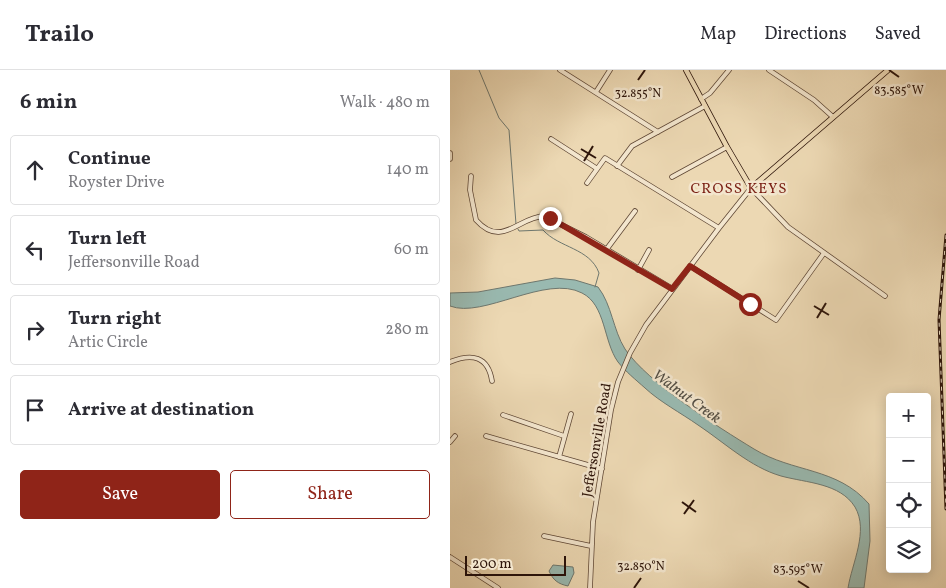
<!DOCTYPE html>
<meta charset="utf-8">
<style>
body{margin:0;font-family:Vollkorn,serif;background:#f2f2f3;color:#2b2b33}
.controls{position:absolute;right:15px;bottom:15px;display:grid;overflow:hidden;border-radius:5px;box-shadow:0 2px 12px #0003}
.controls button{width:45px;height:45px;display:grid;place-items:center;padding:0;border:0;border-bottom:1px solid #e1e1e2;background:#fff;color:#2b2b33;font:25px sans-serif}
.scale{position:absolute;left:15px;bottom:12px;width:101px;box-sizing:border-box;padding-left:5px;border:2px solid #2e150a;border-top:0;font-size:14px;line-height:18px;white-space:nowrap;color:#2e150a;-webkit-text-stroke:4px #f3e6ce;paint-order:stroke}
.stop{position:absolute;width:15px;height:15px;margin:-11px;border:4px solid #8f2418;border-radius:50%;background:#fff}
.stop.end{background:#8f2418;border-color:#fff;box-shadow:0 1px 5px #0008}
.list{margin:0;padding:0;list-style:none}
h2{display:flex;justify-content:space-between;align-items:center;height:65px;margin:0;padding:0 20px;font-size:21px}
h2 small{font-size:16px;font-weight:400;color:#7c7c81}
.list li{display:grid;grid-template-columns:32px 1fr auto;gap:15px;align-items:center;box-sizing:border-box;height:70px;margin:0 10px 10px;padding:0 10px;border:1px solid #e1e1e2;border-radius:5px}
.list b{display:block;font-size:19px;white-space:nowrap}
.list p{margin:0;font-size:16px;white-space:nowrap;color:#7c7c81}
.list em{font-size:16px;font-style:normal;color:#7c7c81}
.actions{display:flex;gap:10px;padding:15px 20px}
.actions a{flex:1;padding:11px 0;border:1px solid #8f2418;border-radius:5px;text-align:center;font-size:18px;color:#8f2418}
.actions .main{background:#8f2418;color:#fff}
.icon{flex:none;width:28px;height:28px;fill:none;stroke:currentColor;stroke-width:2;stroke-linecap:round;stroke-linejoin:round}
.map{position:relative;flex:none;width:496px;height:518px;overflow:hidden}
header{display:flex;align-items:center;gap:30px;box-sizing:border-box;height:70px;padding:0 25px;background:#fff;border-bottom:1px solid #e1e1e2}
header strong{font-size:24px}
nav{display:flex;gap:28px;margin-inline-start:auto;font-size:18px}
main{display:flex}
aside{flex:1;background:#fff}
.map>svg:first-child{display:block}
.water{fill:#99b9b0;stroke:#6e776e}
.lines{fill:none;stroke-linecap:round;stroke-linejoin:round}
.stream{stroke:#6e776e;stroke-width:1}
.minor-casing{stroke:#5e4634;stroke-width:5.5}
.major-casing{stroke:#2e150a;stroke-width:6}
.minor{stroke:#f3e6ce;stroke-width:4}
.major{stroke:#ecd8b3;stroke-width:4.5}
.rail-casing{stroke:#2e150a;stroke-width:3}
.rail{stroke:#f3e6ce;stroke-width:1;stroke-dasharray:4;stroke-linecap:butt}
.route{stroke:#8f2418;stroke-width:6}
.ticks{fill:none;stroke:#2e150a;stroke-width:2}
.labels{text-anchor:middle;stroke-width:5;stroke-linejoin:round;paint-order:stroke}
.street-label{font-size:14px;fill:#2e150a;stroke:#f3e6ce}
.neighbourhood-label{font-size:15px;letter-spacing:1px;fill:#7a1f14;stroke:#f3e6ce}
.water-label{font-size:15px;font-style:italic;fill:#534e44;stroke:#f3e6ce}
.ticks-label{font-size:12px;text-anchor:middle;fill:#2e150a;stroke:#f3e6ce;stroke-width:5;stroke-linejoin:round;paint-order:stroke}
</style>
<header>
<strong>Trailo</strong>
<nav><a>Map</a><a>Directions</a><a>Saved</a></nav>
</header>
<main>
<aside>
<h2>6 min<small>Walk · 480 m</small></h2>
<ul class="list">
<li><svg class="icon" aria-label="ahead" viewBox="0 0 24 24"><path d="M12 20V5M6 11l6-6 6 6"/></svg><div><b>Continue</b><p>Royster Drive</p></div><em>140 m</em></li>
<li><svg class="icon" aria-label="left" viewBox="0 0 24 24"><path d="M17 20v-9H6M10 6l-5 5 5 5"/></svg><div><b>Turn left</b><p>Jeffersonville Road</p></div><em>60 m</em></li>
<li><svg class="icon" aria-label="right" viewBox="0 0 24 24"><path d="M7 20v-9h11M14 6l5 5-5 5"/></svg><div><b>Turn right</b><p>Artic Circle</p></div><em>280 m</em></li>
<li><svg class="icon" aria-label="arrive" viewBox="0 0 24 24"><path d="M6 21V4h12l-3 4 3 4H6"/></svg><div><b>Arrive at destination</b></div></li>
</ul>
<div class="actions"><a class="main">Save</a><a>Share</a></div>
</aside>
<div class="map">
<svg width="496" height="518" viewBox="0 0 496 518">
<rect width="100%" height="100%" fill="#ecd8b3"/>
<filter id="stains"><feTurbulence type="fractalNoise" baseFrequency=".004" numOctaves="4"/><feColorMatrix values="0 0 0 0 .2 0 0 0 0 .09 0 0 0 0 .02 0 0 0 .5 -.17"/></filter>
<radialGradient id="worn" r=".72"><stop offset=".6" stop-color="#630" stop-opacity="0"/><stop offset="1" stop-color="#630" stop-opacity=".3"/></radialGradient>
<path class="water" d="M105,208L125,210L148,217C162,235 163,260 175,279C198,313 268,357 304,379C343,403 387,397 419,434L420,471L414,518H398C402,493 419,461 405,437C390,413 357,413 331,406C300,397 275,373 248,355C231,343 210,332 195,318C186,310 175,301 168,292C153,271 156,235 132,223C96,204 33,249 0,236V223L28,222Z
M103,495L123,497L124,503L118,516C108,514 103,510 99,501Z"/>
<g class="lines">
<path class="stream" d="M29,0L49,48L59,60L66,154
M68,159L69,161L93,160C109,178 140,178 149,203L145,217"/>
<g class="minor-casing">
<path id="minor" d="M110,0L208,62
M319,0L364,30L383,47
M146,22L160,0
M251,29L260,23L279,0
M101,69L146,98
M0,83V89
M167,96L182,76L255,36
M21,106L20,120L26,150C52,179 68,147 94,146L136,167L223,219
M222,107L277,77
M137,113L155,88L269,158
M156,180L185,141
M240,196L326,250L374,183
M188,200L199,180
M0,292C22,283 38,286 42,311
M53,345L114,366
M36,366L152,399
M0,372L5,366
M109,387L121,344
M94,466L141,476
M0,487L48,518
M140,518L143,452L161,340L168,312L180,283L196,255L269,158L301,118L338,157L435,226"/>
</g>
<g class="major-casing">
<path id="major" d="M236,0L277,77L301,118L438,0"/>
</g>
<use href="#minor" class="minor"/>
<use href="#major" class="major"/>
<g class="rail-casing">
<path id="rail" d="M496,165L489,250L496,439"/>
</g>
<use href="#rail" class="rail"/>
</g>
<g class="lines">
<path class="route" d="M100,148L222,219L240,196L300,234"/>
</g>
<path class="ticks" d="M439,0L449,7M188,10L195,0M131,79L146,88M134,91L143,76M364,236L379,245M367,248L376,233M232,432L246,442M234,444L244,430M348,511L359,518M184,518L191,508"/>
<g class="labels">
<g class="street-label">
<text transform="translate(146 370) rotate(-80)" y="5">Jeffersonville Road</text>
</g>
<g class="neighbourhood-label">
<text x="289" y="123">CROSS KEYS</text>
</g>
<g class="water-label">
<text transform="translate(237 326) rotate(36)" y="5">Walnut Creek</text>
</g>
</g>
<g class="ticks-label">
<text x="449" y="24">83.585°W</text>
<text x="188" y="27">32.855°N</text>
<text x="191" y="500">32.850°N</text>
<text x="348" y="503">83.595°W</text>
</g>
<rect width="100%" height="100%" filter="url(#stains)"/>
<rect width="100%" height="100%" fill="url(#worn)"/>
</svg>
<div class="controls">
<button>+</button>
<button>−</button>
<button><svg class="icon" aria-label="locate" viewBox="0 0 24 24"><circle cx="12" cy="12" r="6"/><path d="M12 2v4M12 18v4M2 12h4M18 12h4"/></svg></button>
<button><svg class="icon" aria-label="layers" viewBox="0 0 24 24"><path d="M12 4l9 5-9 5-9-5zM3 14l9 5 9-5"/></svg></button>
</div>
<div class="scale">200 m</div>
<div class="stop" style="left:300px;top:234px"></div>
<div class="stop end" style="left:100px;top:148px"></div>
</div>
</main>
